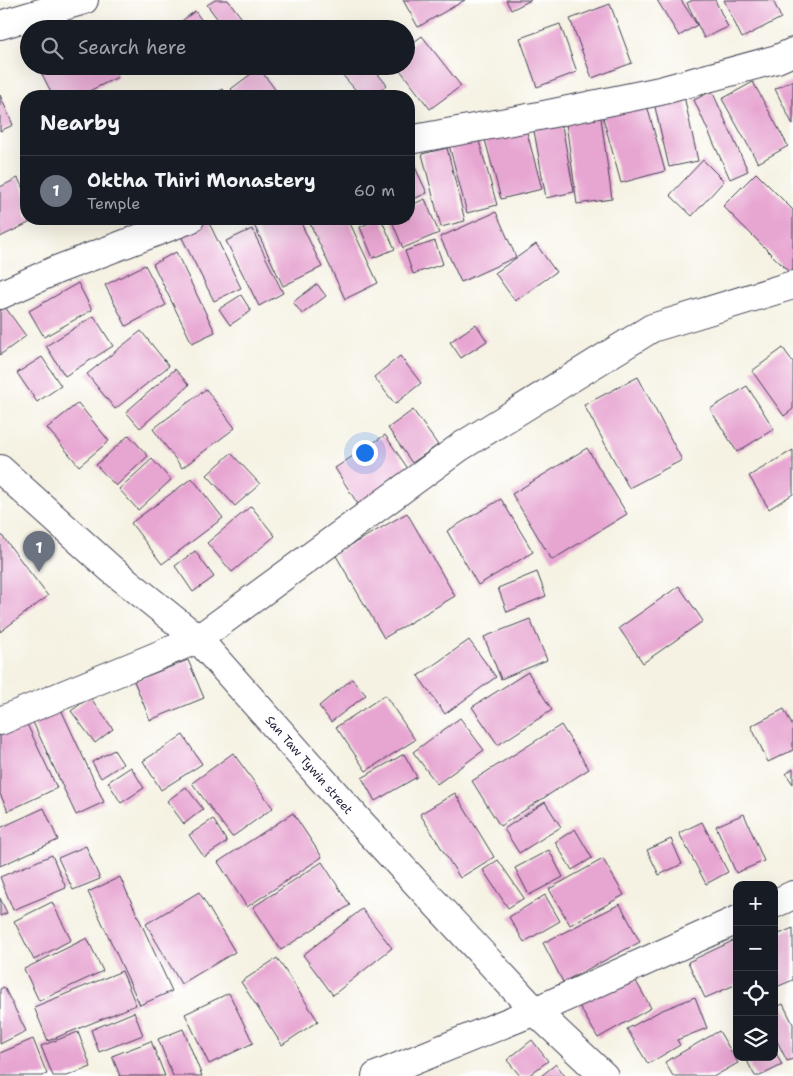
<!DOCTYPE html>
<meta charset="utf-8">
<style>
body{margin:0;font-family:"Shantell Sans",sans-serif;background:#20242c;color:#f1f3f6}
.controls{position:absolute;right:15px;bottom:15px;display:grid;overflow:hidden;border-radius:10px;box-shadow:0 5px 20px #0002}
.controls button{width:45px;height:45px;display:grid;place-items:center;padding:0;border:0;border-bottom:1px solid #363941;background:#171b24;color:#f1f3f6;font:25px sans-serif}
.you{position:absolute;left:364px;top:452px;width:18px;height:18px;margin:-12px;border:4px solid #fff;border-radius:50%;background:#1a73e8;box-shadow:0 0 0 8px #1a73e833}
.badge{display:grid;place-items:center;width:32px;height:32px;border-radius:50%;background:#d690ce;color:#fff;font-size:16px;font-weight:700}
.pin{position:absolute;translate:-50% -41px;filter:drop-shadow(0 1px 2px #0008)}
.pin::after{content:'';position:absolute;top:26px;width:18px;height:15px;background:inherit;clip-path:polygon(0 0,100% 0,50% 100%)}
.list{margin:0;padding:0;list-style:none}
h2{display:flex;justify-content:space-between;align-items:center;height:65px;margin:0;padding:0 20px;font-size:21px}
h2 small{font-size:16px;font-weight:400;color:#9ea1a6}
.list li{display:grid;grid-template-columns:32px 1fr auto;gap:15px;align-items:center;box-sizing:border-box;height:70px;padding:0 20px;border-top:1px solid #363941}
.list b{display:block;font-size:19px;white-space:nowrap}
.list p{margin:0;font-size:16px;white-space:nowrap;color:#9ea1a6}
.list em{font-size:16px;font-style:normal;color:#9ea1a6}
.icon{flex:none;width:28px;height:28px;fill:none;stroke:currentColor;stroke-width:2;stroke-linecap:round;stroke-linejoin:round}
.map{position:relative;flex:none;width:793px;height:1076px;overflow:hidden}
.search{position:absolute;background:#171b24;box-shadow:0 5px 20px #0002;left:20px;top:20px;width:395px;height:55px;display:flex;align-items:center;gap:12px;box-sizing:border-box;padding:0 18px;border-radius:28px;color:#9ea1a6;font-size:19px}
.panel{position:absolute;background:#171b24;box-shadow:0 5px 20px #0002;left:20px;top:90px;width:395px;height:135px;border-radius:20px}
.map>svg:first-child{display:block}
.building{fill:#e7a5d1}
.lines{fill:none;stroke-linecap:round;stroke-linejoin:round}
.street-casing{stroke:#424154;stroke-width:30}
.secondary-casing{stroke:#424154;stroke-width:30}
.street{stroke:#fff;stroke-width:28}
.secondary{stroke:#fff;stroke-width:28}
.labels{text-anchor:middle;stroke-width:5;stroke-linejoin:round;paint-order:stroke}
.street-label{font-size:12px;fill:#22223b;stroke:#fff}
</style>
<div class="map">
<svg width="793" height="1076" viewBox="0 0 793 1076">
<rect width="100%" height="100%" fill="#fff"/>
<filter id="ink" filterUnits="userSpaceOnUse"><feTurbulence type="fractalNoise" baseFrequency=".02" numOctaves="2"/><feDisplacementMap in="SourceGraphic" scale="10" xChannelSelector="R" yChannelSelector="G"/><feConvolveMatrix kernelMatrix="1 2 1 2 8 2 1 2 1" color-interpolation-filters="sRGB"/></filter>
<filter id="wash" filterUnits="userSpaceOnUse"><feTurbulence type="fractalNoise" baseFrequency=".0096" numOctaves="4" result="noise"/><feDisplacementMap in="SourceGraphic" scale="20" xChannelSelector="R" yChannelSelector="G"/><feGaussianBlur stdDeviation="1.12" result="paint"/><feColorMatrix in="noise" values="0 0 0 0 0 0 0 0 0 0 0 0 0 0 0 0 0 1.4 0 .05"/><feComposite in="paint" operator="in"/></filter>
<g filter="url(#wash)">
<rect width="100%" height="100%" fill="#f5f2e3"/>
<g id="blocks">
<path class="building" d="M215,0H228L250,29H225L207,5Z
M403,0H465L418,27Z
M506,0H531L511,10Z
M657,0H681L697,25L679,36Z
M693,0H715L728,27L704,38L687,3Z
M724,0H773L781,18L742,38Z
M610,4L632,63L592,78L570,19Z
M195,11L208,29H181L178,24Z
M560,24L577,72L537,87L520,38Z
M422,36L461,86L430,109L397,66H406V48Z
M38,66H112L118,77L79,96H53Z
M343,66H371L387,85L374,96H361L339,71Z
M259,68L280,96H236L231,89Z
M793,80V125L775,89Z
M753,82L788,146L758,163L722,99Z
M222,89L228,96H213Z
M712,91L748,171L730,179L694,100Z
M0,95L13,125L0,131Z
M684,96L698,161L669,167L654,103Z
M646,102L665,171L621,183L602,114Z
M601,118L612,199L577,204L566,123Z
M561,120L574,192L546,198L533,125Z
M525,125L542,189L501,199L484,136Z
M477,134L497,205L467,213L448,141Z
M447,148L465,221L441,227L422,154Z
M409,154L427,193L409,201Z
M703,160L724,181L692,216L670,195Z
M756,173L793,210V273L791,274L723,206Z
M18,178L26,195V219H37L0,237V187Z
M425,199L439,233L403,248L391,219H409V206Z
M496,212L516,257L461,282L440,237Z
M205,219H207L241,288L214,301L179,232Z
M267,219H299L322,267L283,286L254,225Z
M308,219H348L378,283L345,299Z
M378,219H381L395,249L373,258L360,227Z
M252,229L283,293L259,306L226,241Z
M435,241L443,264L413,274L405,251Z
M536,244L556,272L515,301L495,273Z
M176,252L215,332L192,343L153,264Z
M145,265L166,305L126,326L105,285Z
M78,283L92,310L44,337L29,311Z
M317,284L326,296L302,314L293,302Z
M241,295L251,311L230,325L219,309Z
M5,307L26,336L0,355V311Z
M94,316L113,346L65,376L46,346Z
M476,324L487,341L461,358L450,342Z
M141,331L169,366L115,409L87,374Z
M783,348L793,362V409L784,416L752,371Z
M400,356L421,383L395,404L374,377Z
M42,357L61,386L37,402L17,373Z
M175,369L189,385L140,428L126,412Z
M638,377L682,460L629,488L584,405Z
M747,386L774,429L737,452L710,409Z
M206,389L235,428L182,468L153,429Z
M78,403L109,441L79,466L47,428Z
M413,410L438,445L412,463L388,428Z
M129,435L148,456L116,486L96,465Z
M385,435L411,473L359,506L335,468Z
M587,448L627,514L552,560L512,494Z
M793,450V494L769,509L749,476Z
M231,453L260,484L235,506L207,475Z
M152,459L171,480L138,510L119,489Z
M192,478L223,518L162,564L131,523Z
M501,499L533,552L478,585L447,531Z
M251,506L275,536L232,572L207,543Z
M407,513L455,596L384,638L335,554Z
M0,533L48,596L0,632Z
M195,551L214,577L193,592L175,566Z
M537,572L546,596L507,612L498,588Z
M679,586L703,621L643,663L619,628Z
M530,619L547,660L501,679L484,637Z
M469,640L496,677L445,714L418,676Z
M188,660L204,698L150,720L134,681Z
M528,672L552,710L498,745L472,707Z
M352,679L366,695L331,722L319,706Z
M385,695L415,740L366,771L336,727Z
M90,697L113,729L95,743L71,711Z
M59,705L104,802L76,815L31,718Z
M784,709L793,727V750L768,762L751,726Z
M460,718L484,750L437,784L413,752Z
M26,722L57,788L8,811L0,794V735Z
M561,725L589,769L500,826L472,781Z
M183,735L202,764L161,790L143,761Z
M114,750L123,764L101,778L92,762Z
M233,753L273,808L232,837L192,783Z
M404,754L417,777L375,801L362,778Z
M131,767L144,788L121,803L108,782Z
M793,768V784L786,774Z
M186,787L203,809L184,824L167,801Z
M455,793L494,857L460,878L420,814Z
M545,802L561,827L519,853L504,829Z
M44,808L58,840L0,866V828Z
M293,813L322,857L247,907L218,862Z
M744,814L764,861L736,873L716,826Z
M213,819L227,842L204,857L189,835Z
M702,822L728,872L706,884L679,833Z
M575,829L592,858L572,870L555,842Z
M671,839L682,864L659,875L647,850Z
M86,846L100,879L73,890L58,858Z
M549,850L563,877L529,895L515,868Z
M52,855L66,888L13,910L0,877Z
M603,859L624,895L570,925L549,889Z
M498,860L524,898L508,908L483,870Z
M322,862L350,905L281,950L253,907Z
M120,877L172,991L140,1005L88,892Z
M199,892L235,952L181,984L146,924Z
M545,895L560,921L524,942L509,917Z
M0,898L7,913L0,916Z
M52,902L71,940L34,960L14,921Z
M620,904L640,942L563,982L543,943Z
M362,909L392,948L333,995L303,955Z
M793,928V980L774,988V936Z
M87,938L103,971L39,1001L24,969Z
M737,939V984L705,998L688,962Z
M277,958L318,1021L282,1045L241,982Z
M122,971L136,1005L48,1041L34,1007Z
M632,974L651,1008L598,1038L578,1004Z
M4,987L26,1031L0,1044V989Z
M229,993L253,1043L209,1064L185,1014Z
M695,997L707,1028L677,1040L680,1045L648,1064L627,1029L660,1011Z
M783,1004L793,1024V1059L787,1061L774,1035V1008Z
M134,1012L143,1035L99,1052L91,1030Z
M183,1029L202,1076H173L158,1039Z
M719,1031L738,1063L715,1076H673L665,1062Z
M78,1032L91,1067L67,1076H53L41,1046Z
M33,1039L47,1074L42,1076H0V1053Z
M532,1040L548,1061L528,1076H520L507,1060Z
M151,1041L165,1076H120L112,1056Z
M774,1049L782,1065L760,1076H755L745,1057H774Z
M556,1064L565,1076H541Z"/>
</g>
</g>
<g filter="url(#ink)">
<use href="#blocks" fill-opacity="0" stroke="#424154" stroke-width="1"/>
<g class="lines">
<g class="street-casing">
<path id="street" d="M0,25L84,0
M409,140L539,116L660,91L777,59L793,52
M0,295L56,270L190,219
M0,721L198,639L460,447L652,328L793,285
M774,904L793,895
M376,1076L535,1011L737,920"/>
</g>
<g class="secondary-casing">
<path id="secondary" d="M0,469L111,569L198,639L360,822L535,1011L604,1076"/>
</g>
<use href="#street" class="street"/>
<use href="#secondary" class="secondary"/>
</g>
</g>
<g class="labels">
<g class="street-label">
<text transform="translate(309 765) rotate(49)" y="4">San Taw Tywin street</text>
</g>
</g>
</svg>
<div class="controls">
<button>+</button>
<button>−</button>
<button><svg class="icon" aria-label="locate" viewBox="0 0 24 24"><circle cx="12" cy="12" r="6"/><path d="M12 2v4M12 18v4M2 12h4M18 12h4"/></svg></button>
<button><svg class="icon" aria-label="layers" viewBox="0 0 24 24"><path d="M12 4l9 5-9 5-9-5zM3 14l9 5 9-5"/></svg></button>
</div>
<div class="you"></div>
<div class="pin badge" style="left:39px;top:572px;background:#6b7280">1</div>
<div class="search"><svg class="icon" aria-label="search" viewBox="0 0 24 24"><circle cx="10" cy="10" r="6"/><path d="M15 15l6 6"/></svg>Search here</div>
<section class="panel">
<h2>Nearby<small></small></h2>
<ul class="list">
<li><span class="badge" style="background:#6b7280">1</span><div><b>Oktha Thiri Monastery</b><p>Temple</p></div><em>60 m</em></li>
</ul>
</section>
</div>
